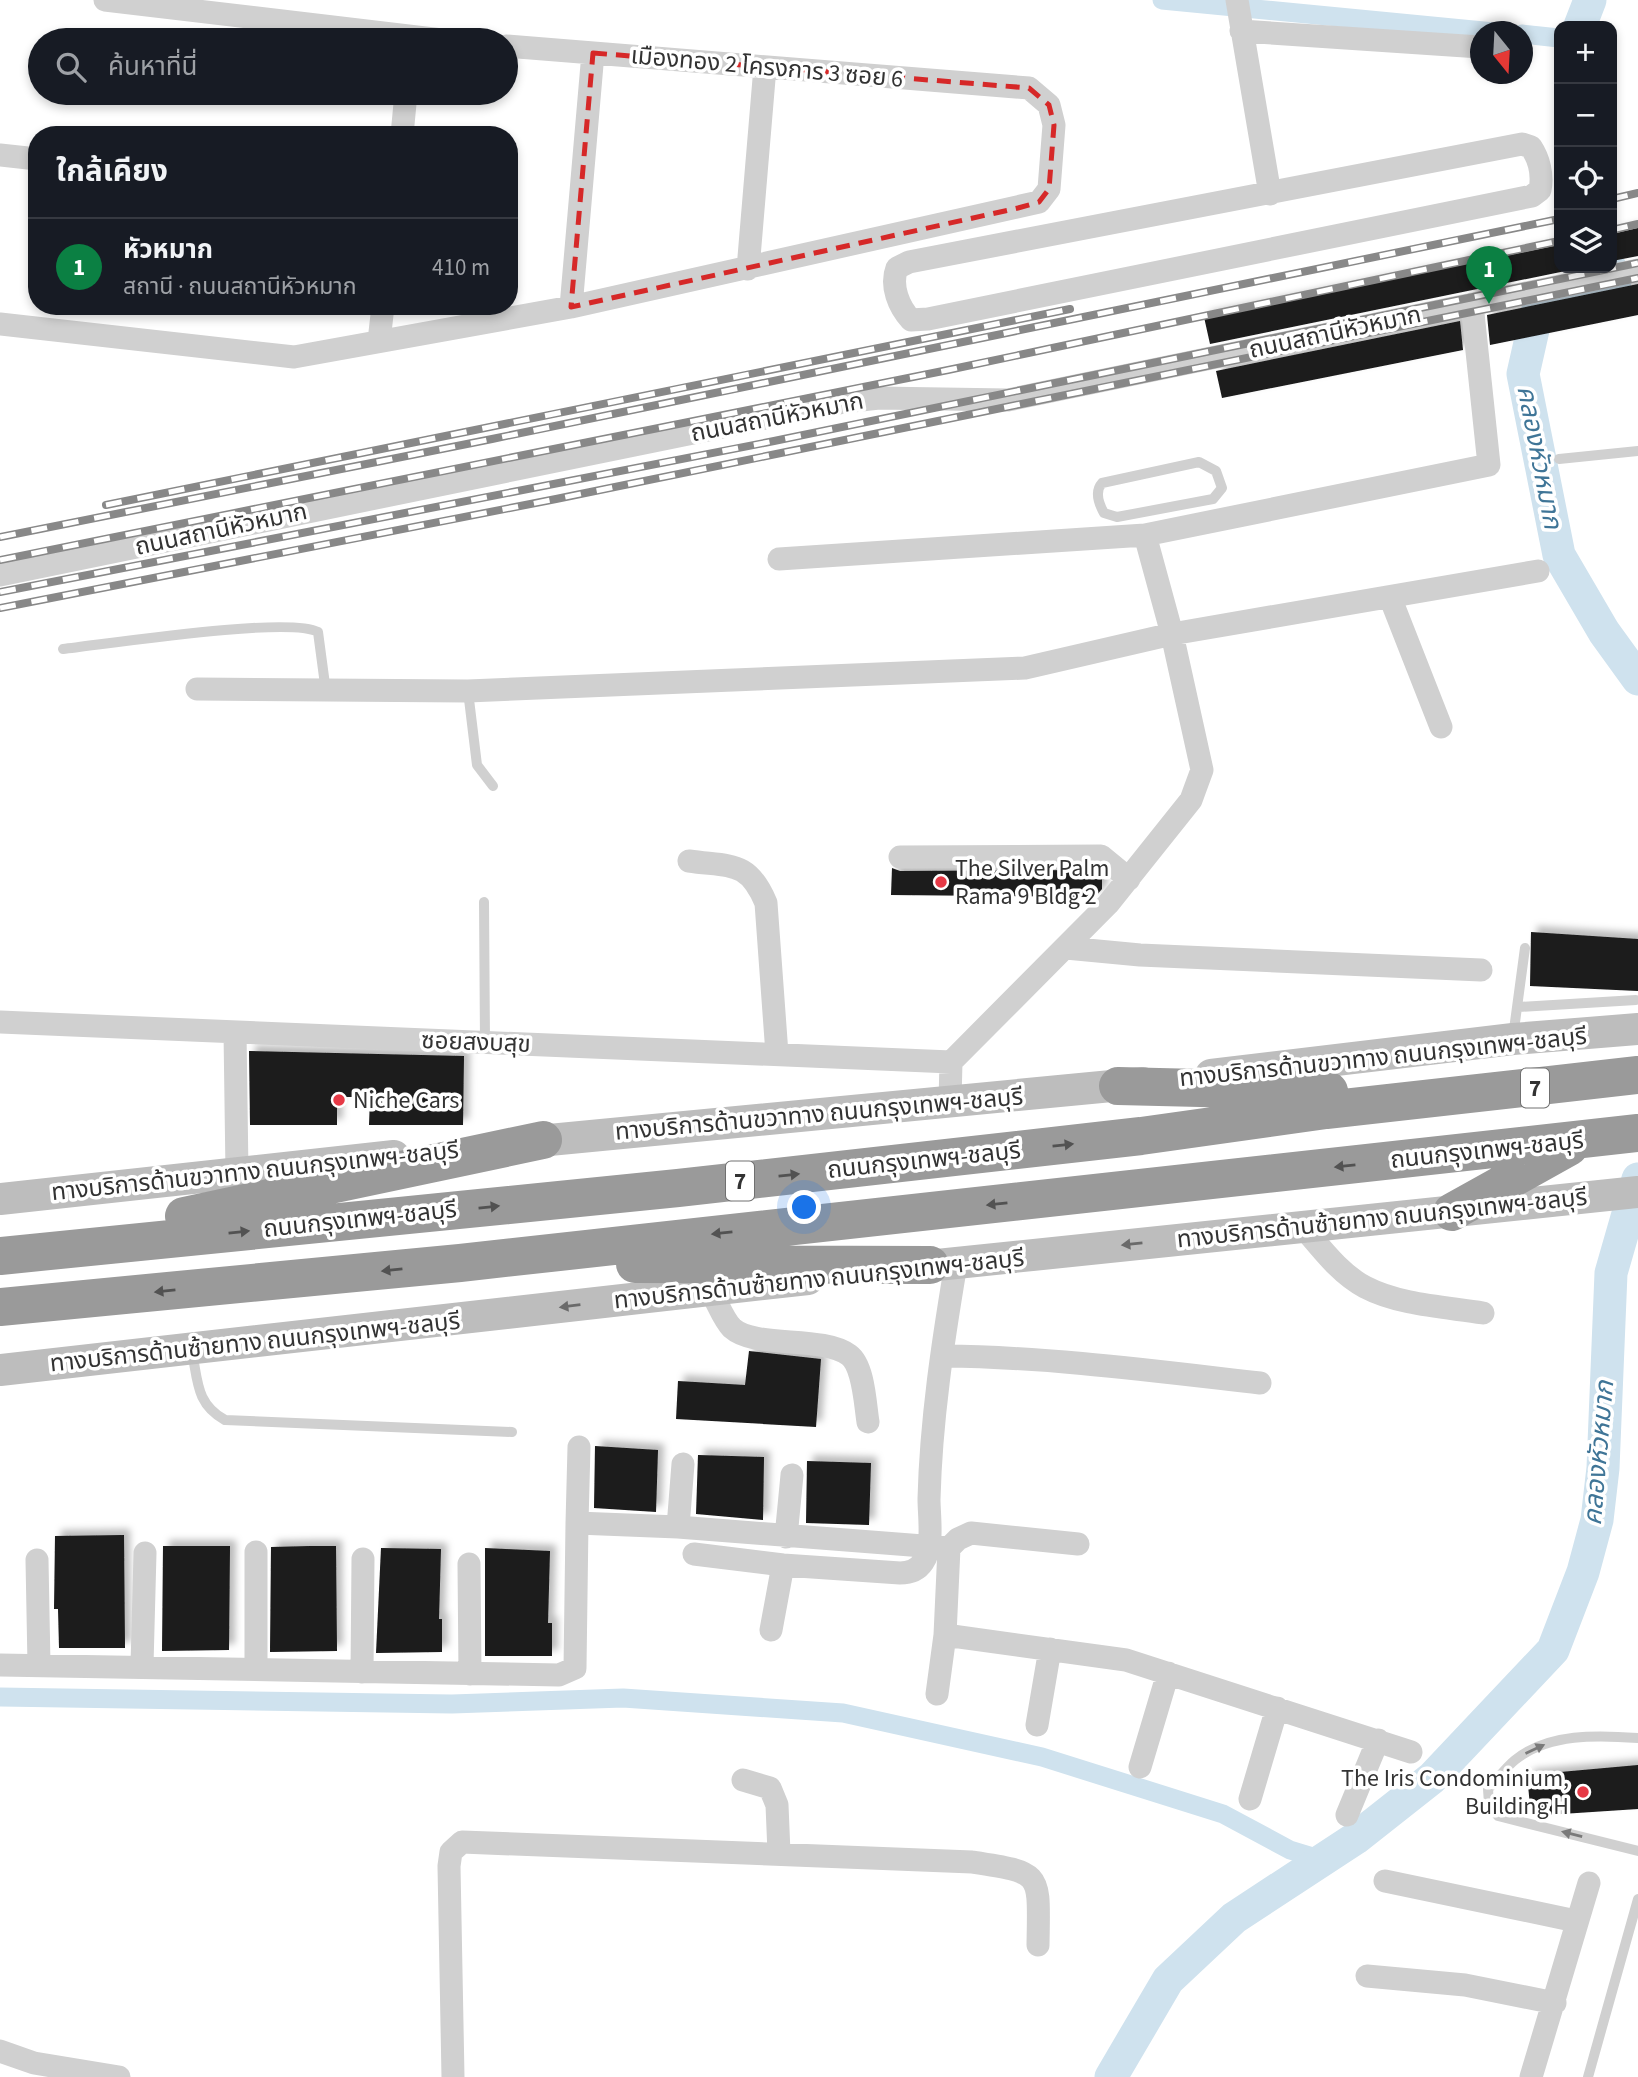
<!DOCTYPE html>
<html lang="th">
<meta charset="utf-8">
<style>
body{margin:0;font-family:"Source Sans 3","Noto Sans Thai",sans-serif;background:#242831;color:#f1f3f6}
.controls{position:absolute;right:21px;top:21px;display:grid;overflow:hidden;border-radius:14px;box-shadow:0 4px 10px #0003}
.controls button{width:63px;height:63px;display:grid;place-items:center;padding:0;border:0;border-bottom:2px solid #363941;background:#171b24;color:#f1f3f6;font:35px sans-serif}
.compass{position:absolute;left:1470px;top:21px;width:63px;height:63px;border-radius:50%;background:#171b24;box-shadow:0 4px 10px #0003;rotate:162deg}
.you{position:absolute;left:805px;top:1208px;width:24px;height:24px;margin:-18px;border:5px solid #fff;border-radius:50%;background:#1a73e8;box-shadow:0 0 0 10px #1a73e833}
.badge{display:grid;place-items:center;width:46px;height:46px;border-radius:50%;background:#0b8043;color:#fff;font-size:23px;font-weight:700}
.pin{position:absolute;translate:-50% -58px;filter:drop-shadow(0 2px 4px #0008)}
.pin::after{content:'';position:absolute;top:37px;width:24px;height:21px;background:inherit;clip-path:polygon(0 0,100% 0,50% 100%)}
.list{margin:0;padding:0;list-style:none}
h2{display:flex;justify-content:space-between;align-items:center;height:91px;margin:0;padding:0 28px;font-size:30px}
h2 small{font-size:23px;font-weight:400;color:#9ea1a6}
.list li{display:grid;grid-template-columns:46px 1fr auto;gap:21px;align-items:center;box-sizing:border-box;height:98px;padding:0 28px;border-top:2px solid #363941}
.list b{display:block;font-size:26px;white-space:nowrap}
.list p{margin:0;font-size:23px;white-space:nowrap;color:#9ea1a6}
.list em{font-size:23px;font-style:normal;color:#9ea1a6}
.icon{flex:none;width:38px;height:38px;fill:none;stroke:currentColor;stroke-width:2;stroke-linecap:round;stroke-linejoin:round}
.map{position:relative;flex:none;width:1638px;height:2077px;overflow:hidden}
.search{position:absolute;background:#171b24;box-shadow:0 4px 10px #0003;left:28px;top:28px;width:490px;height:77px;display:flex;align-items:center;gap:18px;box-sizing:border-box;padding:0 24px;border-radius:38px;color:#9ea1a6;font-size:26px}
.panel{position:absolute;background:#171b24;box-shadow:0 4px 10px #0003;left:28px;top:126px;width:490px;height:189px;border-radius:28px}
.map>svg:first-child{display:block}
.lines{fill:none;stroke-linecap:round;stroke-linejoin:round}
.canal{stroke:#cfe2ee;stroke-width:19}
.river{stroke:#cfe2ee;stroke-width:33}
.building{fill:#1a1a1a;filter:url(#shadow)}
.lane{stroke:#d0d0d0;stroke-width:10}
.street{stroke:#d0d0d0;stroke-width:23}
.secondary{stroke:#bdbdbd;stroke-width:32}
.highway{stroke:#9a9a9a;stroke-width:38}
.rail-casing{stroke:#888;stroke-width:8}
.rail{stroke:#fff;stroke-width:5;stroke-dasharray:16;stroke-linecap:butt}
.oneway{fill:#525252}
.oneway2{fill:#6a6a6a}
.oneway3{fill:#7a7a7a}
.marked{fill:none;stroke:#d62828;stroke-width:5;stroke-dasharray:14 9;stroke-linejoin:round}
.poi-dot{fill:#e63946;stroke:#fff;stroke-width:2.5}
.labels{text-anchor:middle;stroke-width:7;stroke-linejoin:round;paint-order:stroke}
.shield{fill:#fff;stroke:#707070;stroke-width:2}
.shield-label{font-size:23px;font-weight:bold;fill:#333}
.street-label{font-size:24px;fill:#333;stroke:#fff}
.poi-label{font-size:24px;fill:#333;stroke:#fff;text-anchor:start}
.water-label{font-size:26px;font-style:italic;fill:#3f7597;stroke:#fff}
</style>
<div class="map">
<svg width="1638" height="2077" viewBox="0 0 1638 2077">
<defs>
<filter id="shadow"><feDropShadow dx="6" dy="-6" stdDeviation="3.5" flood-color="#0004"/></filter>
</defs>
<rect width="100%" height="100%" fill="#fff"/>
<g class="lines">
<path class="canal" d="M1162,0L1494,32
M1522,34L1559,38
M0,1697L452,1704L623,1698L843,1713L1042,1757L1223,1814L1290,1850L1323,1860"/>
<path class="river" d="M1580,26L1590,0
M1611,269L1615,281L1537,312L1523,374L1559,555L1604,632L1638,679
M1111,2077L1168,1980L1234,1918L1356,1838L1432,1778L1553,1650L1583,1572L1597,1520L1603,1468L1611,1273L1638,1179"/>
</g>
<path class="building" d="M1638,228V256L1612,261V234Z
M1559,245V268H1580L1210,344L1204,317Z
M1638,284V315L1490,345L1487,315Z
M1460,321L1463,350L1222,398L1216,371Z
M892,868L900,871L1096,870L1102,875V889L1095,897L891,895Z
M1531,932L1638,939V991L1530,986Z
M249,1051L464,1056L463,1125H369L370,1097H337V1125H250Z
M749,1351L821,1359L816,1427L676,1419L678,1381L745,1385Z
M595,1446L658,1450L656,1512L594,1508Z
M698,1455L764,1457L763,1520L696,1514Z
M807,1461L871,1463L869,1525L806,1523Z
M124,1535L125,1648H59L58,1609H54L55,1536Z
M163,1546H230L229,1650L162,1651Z
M310,1546H336L337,1651L270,1652L271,1547Z
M381,1548L441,1549L439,1619H442V1652L376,1653Z
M485,1548L550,1551L548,1623H552V1656H485Z
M1638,1765V1809L1531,1816L1527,1775Z"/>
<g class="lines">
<path class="lane" d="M1559,459L1638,451
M1199,462L1216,471L1222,488L1213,499L1117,517L1104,513C1099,504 1094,492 1102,483Z
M63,649C108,644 288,616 318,632L326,692
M468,691L477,765L493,786
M484,902L485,1043
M1519,1007L1636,1000
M1513,1037L1525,948
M192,1352C198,1381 196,1404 225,1420L512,1432
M1638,1738C1598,1735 1548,1733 1515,1760C1505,1768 1497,1780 1488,1789L1489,1804L1498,1816L1638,1851
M1588,2077L1638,1899"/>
<path class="street" d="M105,0L442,40
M1237,0L1270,194
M1241,31L1480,47
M402,135L406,93
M1522,144L1531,147C1539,159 1543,175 1540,190L1532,196L928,319L911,320C899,307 890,286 897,268L909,262Z
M0,155L37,159
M748,269L765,67
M571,307L593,53
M0,324L294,357L571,307L1039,202L1049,189L1054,125L1049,105L1029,88L506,46
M379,341L383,306
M779,559L1145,535
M0,575L844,402L879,398L1008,400L1638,270
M1390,597L1441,727
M197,689L468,691L1025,668L1172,634L1538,571
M900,857L1101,856L1129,879
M689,861C731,867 748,860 766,903L777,1054
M1066,948L1140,955L1481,970
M0,1022L951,1062
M235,1032L237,1173
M950,1101L951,1062L1108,904L1191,800L1195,789L1202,770L1172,634L1145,535L1489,465L1472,304
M1302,1226C1321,1248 1340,1274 1365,1287C1399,1305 1446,1307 1483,1313
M710,1290C717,1301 723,1319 732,1328C755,1349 822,1335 849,1355C864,1366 865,1404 868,1422
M944,1356C1049,1357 1155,1371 1260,1383
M577,1523L579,1447
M678,1527L683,1464
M786,1537L792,1475
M256,1552V1669
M694,1554L783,1565L900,1573C909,1573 917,1571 923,1562C934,1546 929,1517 929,1499C931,1420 943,1341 956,1264
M37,1560L39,1665
M469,1564L470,1674
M771,1630L783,1565
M945,1635L1126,1660L1411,1752
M0,1665L559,1675L575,1668L577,1523L678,1527L949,1548
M142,1665L145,1553
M362,1672L363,1559
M937,1694L945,1635L949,1548L958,1539L971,1533L1078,1544
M1037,1725L1050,1649
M1140,1767L1168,1673
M743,1780L770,1788L777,1805L779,1853
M1250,1799L1277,1708
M1347,1815L1378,1740
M1385,1881L1576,1921
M1367,1976L1465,1985L1555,2003
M0,2051L34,2063L119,2077
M453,2077L449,1866L451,1852L462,1842L972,1862C1044,1873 1039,1872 1038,1945
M1531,2077L1589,1883"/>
<path class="secondary" d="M1211,1075L1513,1039L1638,1029
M518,1143L1143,1083
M0,1199L394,1156
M908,1268L1638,1192
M0,1370L808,1279"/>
<path class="highway" d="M1118,1086L1329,1091
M1452,1212L1569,1147
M184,1216L543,1140
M0,1256L678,1188L1141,1136L1326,1110L1638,1075
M635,1264L930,1265
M0,1307L460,1263L1638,1133"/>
<g class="rail-casing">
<path id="rail" d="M1612,199L1638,193
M1612,230L1638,224
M106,505L1070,309
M0,537L492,439L1559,219
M0,560L948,370L1559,241
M0,592L774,441L1638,263
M0,608L556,499L1638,278"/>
</g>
<use href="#rail" class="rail"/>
</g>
<defs><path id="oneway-solid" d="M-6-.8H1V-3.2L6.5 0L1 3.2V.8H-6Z" transform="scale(1.75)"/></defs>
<g class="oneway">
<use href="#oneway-solid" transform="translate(1063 1145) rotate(-6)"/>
<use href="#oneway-solid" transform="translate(1345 1166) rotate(174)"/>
<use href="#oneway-solid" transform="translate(789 1175) rotate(-6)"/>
<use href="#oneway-solid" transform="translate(997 1204) rotate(174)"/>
<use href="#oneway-solid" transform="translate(489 1207) rotate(-6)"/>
<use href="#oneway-solid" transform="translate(239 1232) rotate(-6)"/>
<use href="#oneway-solid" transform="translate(722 1233) rotate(174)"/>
<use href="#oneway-solid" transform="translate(392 1270) rotate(174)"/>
<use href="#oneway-solid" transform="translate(165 1291) rotate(174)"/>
</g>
<g class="oneway2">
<use href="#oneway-solid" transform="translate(1132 1244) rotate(174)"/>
<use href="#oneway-solid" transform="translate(570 1306) rotate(173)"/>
</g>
<g class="oneway3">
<use href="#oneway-solid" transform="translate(1535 1749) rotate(-25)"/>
<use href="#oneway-solid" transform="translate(1572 1834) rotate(-166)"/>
</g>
<path class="marked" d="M593,53L1029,88L1049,105L1054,125L1049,189L1039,202L1018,208L571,307Z"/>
<g class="poi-dot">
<circle cx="941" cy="882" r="7"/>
<circle cx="339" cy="1100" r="7"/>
<circle cx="1583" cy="1792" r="7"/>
</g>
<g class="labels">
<g class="shield">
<rect x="1521" y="1068.5" width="28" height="39" rx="5"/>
<rect x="726" y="1161.5" width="28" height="39" rx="5"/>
</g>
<g class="shield-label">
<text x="1535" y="1096">7</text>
<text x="740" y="1189">7</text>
</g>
<g class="street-label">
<text transform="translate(767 67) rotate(5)" y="8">เมืองทอง 2 โครงการ 3 ซอย 6</text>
<text transform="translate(1335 332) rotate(-12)" y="8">ถนนสถานีหัวหมาก</text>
<text transform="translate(777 417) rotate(-11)" y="8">ถนนสถานีหัวหมาก</text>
<text transform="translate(221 529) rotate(-12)" y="8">ถนนสถานีหัวหมาก</text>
<text transform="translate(476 1042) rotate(2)" y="8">ซอยสงบสุข</text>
<text transform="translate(1383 1057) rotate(-6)" y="8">ทางบริการด้านขวาทาง ถนนกรุงเทพฯ-ชลบุรี</text>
<text transform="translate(819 1114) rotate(-5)" y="8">ทางบริการด้านขวาทาง ถนนกรุงเทพฯ-ชลบุรี</text>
<text transform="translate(1487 1150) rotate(-6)" y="8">ถนนกรุงเทพฯ-ชลบุรี</text>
<text transform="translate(924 1160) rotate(-6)" y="8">ถนนกรุงเทพฯ-ชลบุรี</text>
<text transform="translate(255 1171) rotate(-6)" y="8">ทางบริการด้านขวาทาง ถนนกรุงเทพฯ-ชลบุรี</text>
<text transform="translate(1382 1218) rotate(-6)" y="8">ทางบริการด้านซ้ายทาง ถนนกรุงเทพฯ-ชลบุรี</text>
<text transform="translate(360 1219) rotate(-6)" y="8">ถนนกรุงเทพฯ-ชลบุรี</text>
<text transform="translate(819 1279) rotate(-6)" y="8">ทางบริการด้านซ้ายทาง ถนนกรุงเทพฯ-ชลบุรี</text>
<text transform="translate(255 1342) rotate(-6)" y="8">ทางบริการด้านซ้ายทาง ถนนกรุงเทพฯ-ชลบุรี</text>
</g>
<g class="poi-label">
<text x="955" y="876">The Silver Palm<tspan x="955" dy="28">Rama 9 Bldg 2</tspan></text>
<text x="353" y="1108">Niche Cars</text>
<text x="1569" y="1786" text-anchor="end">The Iris Condominium,<tspan x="1569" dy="28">Building H</tspan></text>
</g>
<g class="water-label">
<text transform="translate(1540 457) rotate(79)" y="9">คลองหัวหมาก</text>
<text transform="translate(1598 1453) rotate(-85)" y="9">คลองหัวหมาก</text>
</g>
</g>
</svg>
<div class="controls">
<button>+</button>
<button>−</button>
<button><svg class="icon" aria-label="locate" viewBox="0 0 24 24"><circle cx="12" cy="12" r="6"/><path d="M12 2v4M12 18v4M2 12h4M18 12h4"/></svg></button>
<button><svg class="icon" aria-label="layers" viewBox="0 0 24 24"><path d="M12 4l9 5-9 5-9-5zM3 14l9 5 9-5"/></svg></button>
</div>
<svg class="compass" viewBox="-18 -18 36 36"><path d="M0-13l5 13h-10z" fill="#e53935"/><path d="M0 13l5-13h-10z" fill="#9ea1a6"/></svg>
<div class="you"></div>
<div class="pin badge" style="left:1489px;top:304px">1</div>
<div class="search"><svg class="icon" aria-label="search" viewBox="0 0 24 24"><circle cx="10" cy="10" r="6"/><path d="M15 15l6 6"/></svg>ค้นหาที่นี่</div>
<section class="panel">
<h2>ใกล้เคียง<small></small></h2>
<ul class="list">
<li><span class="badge">1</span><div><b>หัวหมาก</b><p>สถานี · ถนนสถานีหัวหมาก</p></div><em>410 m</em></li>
</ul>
</section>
</div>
